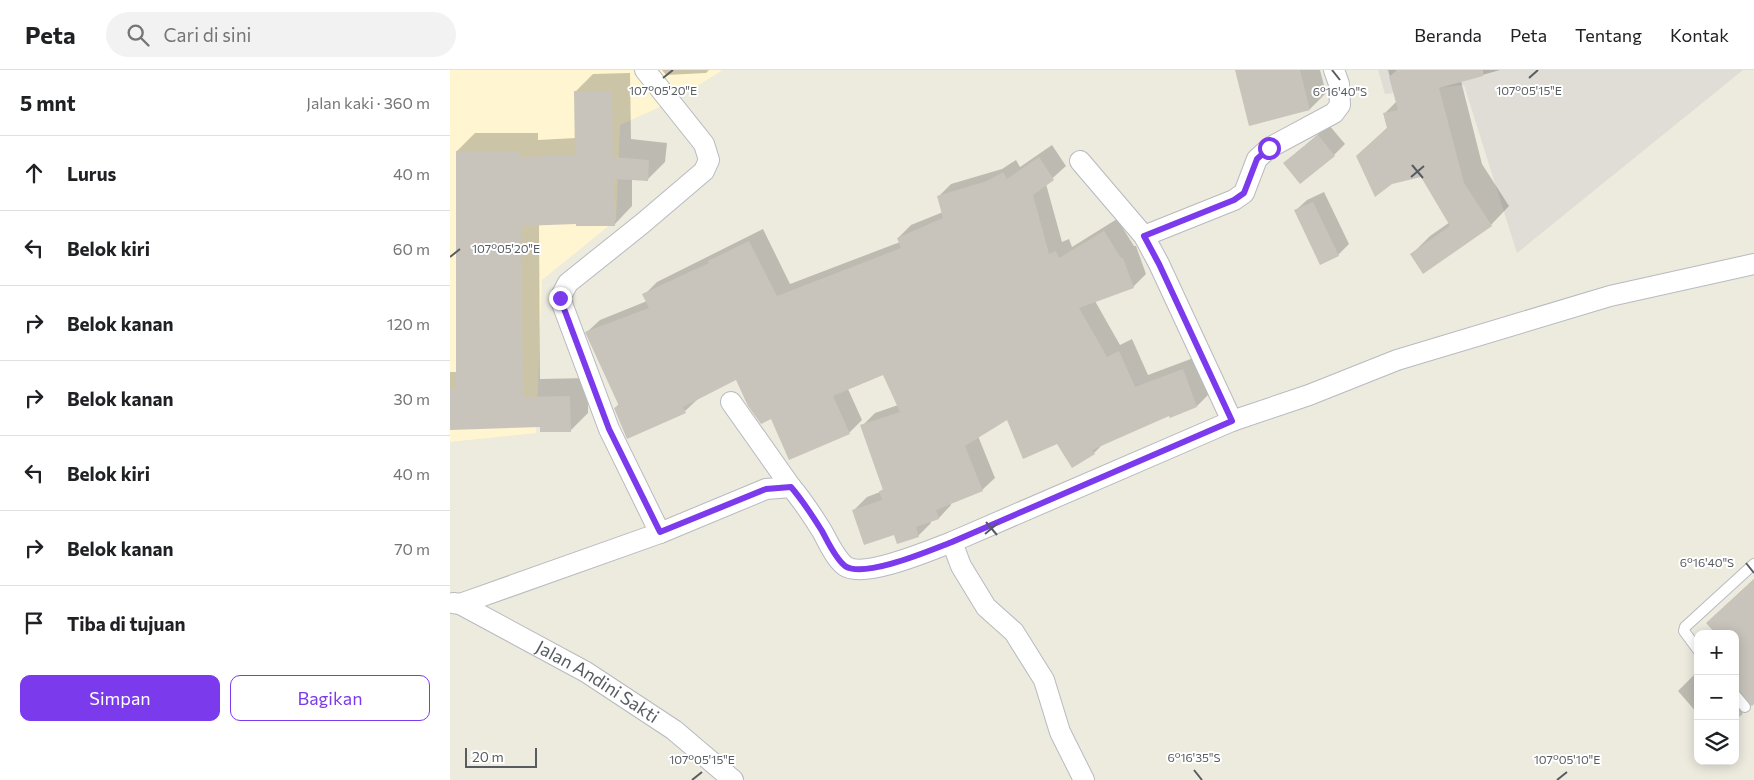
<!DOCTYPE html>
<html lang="id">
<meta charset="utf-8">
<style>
body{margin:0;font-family:Commissioner,sans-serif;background:#f2f2f2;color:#202124}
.controls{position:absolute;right:15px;bottom:15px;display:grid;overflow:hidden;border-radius:10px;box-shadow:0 2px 12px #0003}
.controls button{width:45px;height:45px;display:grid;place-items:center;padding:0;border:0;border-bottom:1px solid #e0e0e0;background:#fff;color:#202124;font:25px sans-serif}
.scale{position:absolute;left:15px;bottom:12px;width:72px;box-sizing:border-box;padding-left:5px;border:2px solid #575c61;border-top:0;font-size:14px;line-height:18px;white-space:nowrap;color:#575c61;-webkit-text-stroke:4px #fff;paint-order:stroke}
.stop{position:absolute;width:15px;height:15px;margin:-11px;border:4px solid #7c3aed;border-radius:50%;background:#fff}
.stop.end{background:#7c3aed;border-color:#fff;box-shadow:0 1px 5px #0008}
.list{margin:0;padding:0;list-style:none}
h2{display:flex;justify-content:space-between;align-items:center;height:65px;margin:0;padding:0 20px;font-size:21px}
h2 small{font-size:16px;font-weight:400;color:#757577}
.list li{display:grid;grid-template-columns:32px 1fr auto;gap:15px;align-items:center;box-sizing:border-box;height:75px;padding:0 20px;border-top:1px solid #e0e0e0}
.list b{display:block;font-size:19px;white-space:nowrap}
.list em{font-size:16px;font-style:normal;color:#757577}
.actions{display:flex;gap:10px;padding:15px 20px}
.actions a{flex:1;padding:11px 0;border:1px solid #7c3aed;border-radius:10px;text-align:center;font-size:18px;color:#7c3aed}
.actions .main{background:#7c3aed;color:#fff}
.icon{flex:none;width:28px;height:28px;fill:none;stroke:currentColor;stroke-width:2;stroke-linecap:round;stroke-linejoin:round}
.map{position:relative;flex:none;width:1304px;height:710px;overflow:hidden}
header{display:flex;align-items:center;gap:30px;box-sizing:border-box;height:70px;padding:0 25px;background:#fff;border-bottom:1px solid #e0e0e0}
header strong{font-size:24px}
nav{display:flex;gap:28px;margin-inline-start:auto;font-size:18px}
.search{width:350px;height:45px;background:#f2f2f2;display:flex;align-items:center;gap:12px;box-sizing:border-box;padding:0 18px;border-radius:28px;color:#757577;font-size:19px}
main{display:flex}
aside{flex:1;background:#fff}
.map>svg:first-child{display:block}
.commercial{fill:#fff5d1}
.industrial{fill:#e0ddd6}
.shadow{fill:#0003}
.building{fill:#c8c4bb}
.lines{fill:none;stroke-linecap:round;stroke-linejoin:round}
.service-casing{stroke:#b7babf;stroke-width:12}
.minor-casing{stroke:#b7babf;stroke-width:22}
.service{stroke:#fff;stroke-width:10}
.minor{stroke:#fff;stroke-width:20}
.route{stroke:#7c3aed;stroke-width:6}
.ticks{fill:none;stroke:#575c61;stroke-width:2}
.labels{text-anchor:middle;stroke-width:4;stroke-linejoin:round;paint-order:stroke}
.street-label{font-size:18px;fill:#575c61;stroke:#fff}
.ticks-label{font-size:12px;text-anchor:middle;fill:#575c61;stroke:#fff;stroke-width:4;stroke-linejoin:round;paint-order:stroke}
</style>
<header>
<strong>Peta</strong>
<div class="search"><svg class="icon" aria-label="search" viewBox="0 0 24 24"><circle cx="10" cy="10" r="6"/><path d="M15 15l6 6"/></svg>Cari di sini</div>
<nav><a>Beranda</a><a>Peta</a><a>Tentang</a><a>Kontak</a></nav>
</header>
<main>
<aside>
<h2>5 mnt<small>Jalan kaki · 360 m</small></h2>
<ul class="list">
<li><svg class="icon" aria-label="ahead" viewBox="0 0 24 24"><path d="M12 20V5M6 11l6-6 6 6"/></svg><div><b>Lurus</b></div><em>40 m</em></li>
<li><svg class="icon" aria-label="left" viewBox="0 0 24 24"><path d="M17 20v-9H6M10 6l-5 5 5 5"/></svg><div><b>Belok kiri</b></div><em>60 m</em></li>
<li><svg class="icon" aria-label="right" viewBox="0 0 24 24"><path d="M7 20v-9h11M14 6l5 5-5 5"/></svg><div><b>Belok kanan</b></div><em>120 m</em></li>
<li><svg class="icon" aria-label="right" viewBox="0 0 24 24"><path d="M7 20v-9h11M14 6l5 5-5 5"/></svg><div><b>Belok kanan</b></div><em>30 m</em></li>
<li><svg class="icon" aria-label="left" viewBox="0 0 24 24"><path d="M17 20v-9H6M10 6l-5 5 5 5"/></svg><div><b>Belok kiri</b></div><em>40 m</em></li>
<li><svg class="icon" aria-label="right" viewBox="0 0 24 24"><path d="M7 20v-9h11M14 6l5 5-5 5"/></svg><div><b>Belok kanan</b></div><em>70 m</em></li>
<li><svg class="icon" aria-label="arrive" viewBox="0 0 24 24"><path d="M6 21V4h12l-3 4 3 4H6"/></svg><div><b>Tiba di tujuan</b></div></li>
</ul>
<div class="actions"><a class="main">Simpan</a><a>Bagikan</a></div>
</aside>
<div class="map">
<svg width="1304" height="710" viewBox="0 0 1304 710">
<rect width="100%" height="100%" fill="#edeade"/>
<path class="commercial" d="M0,0H273L221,32L170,55L166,150L92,210L86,363L0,372Z"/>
<path class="industrial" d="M928,0H1293L1067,183L1014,15L935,24Z"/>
<path class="shadow" d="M212,0H259L256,3L216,5Z
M786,0H870L876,23L860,39L800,54Z
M938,0H1050L1011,11L1032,94L1059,136L1041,155L961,185L980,166L1000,152L971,106L907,86L938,57L934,44L947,31Z
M180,3L181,69L217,73L215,92L197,110L182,109V136L164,155L127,152L89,154L90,309L138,308V343L120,361L91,356L0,358V302H8L7,81L25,63H88V70L126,68L125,22L143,4Z
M879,55L895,74L884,85L846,83Z
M602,75L616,96L596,114L612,172L619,169L622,177L667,149L684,176H686L696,204L683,217L645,231L670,275L682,269L698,305L746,287L760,323L747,336L720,344L653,374L644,383L608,373L557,348L528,366L545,408L532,420L501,433V435L489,448L480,451L481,453L468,466L444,464L404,440L417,427L430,422L434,418L412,356L425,343L448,335L434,304L398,319L412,350L399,363L322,347L286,308L249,328L235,341L165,338L169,334L137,262L150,250L197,231L194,225L207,212L313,159L340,214L450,172L448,168L461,155L493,142L488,127L501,114L552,99L566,90L570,97Z
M874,122L899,174L888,185L846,140L857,130Z
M1304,509V633L1285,649V564L1257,553Z
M1248,601V644L1228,621Z"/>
<path class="building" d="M785,0H850L860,40L799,56Z
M947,0H1033V6L989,18L1014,113L1042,156L973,204L960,184L1000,156L971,107L942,114L925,127L906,86L937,58L933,43L948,40L939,7Z
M124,21H162L163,87L199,90L198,111L164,109L165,156H126V154L71,156L73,327L120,326L121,362H90V357L0,360V319H6V81H70V87L125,85Z
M868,65L885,86L850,114L833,93Z
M589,87L604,110L583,125L599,184L606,181L609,188L654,161L671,188H673L684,218L629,238L657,287L669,281L685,317L733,299L747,337L720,348L719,346L642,380L645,384L622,398L607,374L573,389L557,350L515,376L533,421L486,440L489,449L466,457L469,467L447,474L444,465L414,475L402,440L432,430L429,421L433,420L410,355L450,342L433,305L383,326L400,364L339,390L321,349L311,354L298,336L286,310L233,337L236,343L177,369L164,338L169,336L135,262L199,238L192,224L259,193L258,191L299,171L327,226L451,178L447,168L493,148L487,126L537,111L553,102L557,109Z
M863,132L889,186L870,195L844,140Z
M1304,509V634L1302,636L1290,621L1285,618V564H1266L1256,553Z
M1285,636L1293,644L1285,650Z"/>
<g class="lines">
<g class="service-casing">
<path id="service" d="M1248,580L1234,561L1235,557L1304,494
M1285,625L1295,637"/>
</g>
<g class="minor-casing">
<g id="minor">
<path d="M195,0L254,74L259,90L254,101L193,153L118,213L110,228L159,359L210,463"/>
<path d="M630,91L694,166L709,194L782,351"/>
<path d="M694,166L784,130L794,123L807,89L819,78L884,43L890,35L889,14L884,0"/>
<path d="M281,332L341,417"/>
<path d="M502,472L511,496L536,537L564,562L594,610L610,662L634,710"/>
<path id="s1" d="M3,533L10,534L136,602L224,660L283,710"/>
<path d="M10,534L210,463L316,419L341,417C353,431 362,445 372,461C378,472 385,488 395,496C414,509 481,480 502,472L782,351L859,325L947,290L1160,226L1304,194"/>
</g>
</g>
<use href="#service" class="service"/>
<use href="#minor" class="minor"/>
</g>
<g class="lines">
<path class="route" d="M110,228L159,359L210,462L316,419L341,417C353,431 362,445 372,461C378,472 385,488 395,496C414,509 481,480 502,472L782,351L709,194L694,166L784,130L794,123L807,89L819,78"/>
</g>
<path class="ticks" d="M882,0L890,10M213,8L223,0M1079,8L1088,0M962,95L973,108M961,107L974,96M0,187L10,179M536,452L547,465M535,464L548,453M1296,493L1304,503M744,700L752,710M242,710L252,702M1107,710L1117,702"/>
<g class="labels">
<g class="street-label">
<text dy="6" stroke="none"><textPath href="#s1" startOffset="165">Jalan Andini Sakti</textPath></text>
</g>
</g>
<g class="ticks-label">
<text x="213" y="25">107°05'20"E</text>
<text x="1079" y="25">107°05'15"E</text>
<text x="890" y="26">6°16'40"S</text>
<text x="56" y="183">107°05'20"E</text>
<text x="1257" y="497">6°16'40"S</text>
<text x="744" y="692">6°16'35"S</text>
<text x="252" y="694">107°05'15"E</text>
<text x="1117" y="694">107°05'10"E</text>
</g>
</svg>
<div class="controls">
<button>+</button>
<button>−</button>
<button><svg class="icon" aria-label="layers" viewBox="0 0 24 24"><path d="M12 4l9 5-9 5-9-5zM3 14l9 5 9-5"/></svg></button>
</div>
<div class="scale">20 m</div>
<div class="stop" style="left:819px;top:78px"></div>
<div class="stop end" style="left:110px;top:228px"></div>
</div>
</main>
